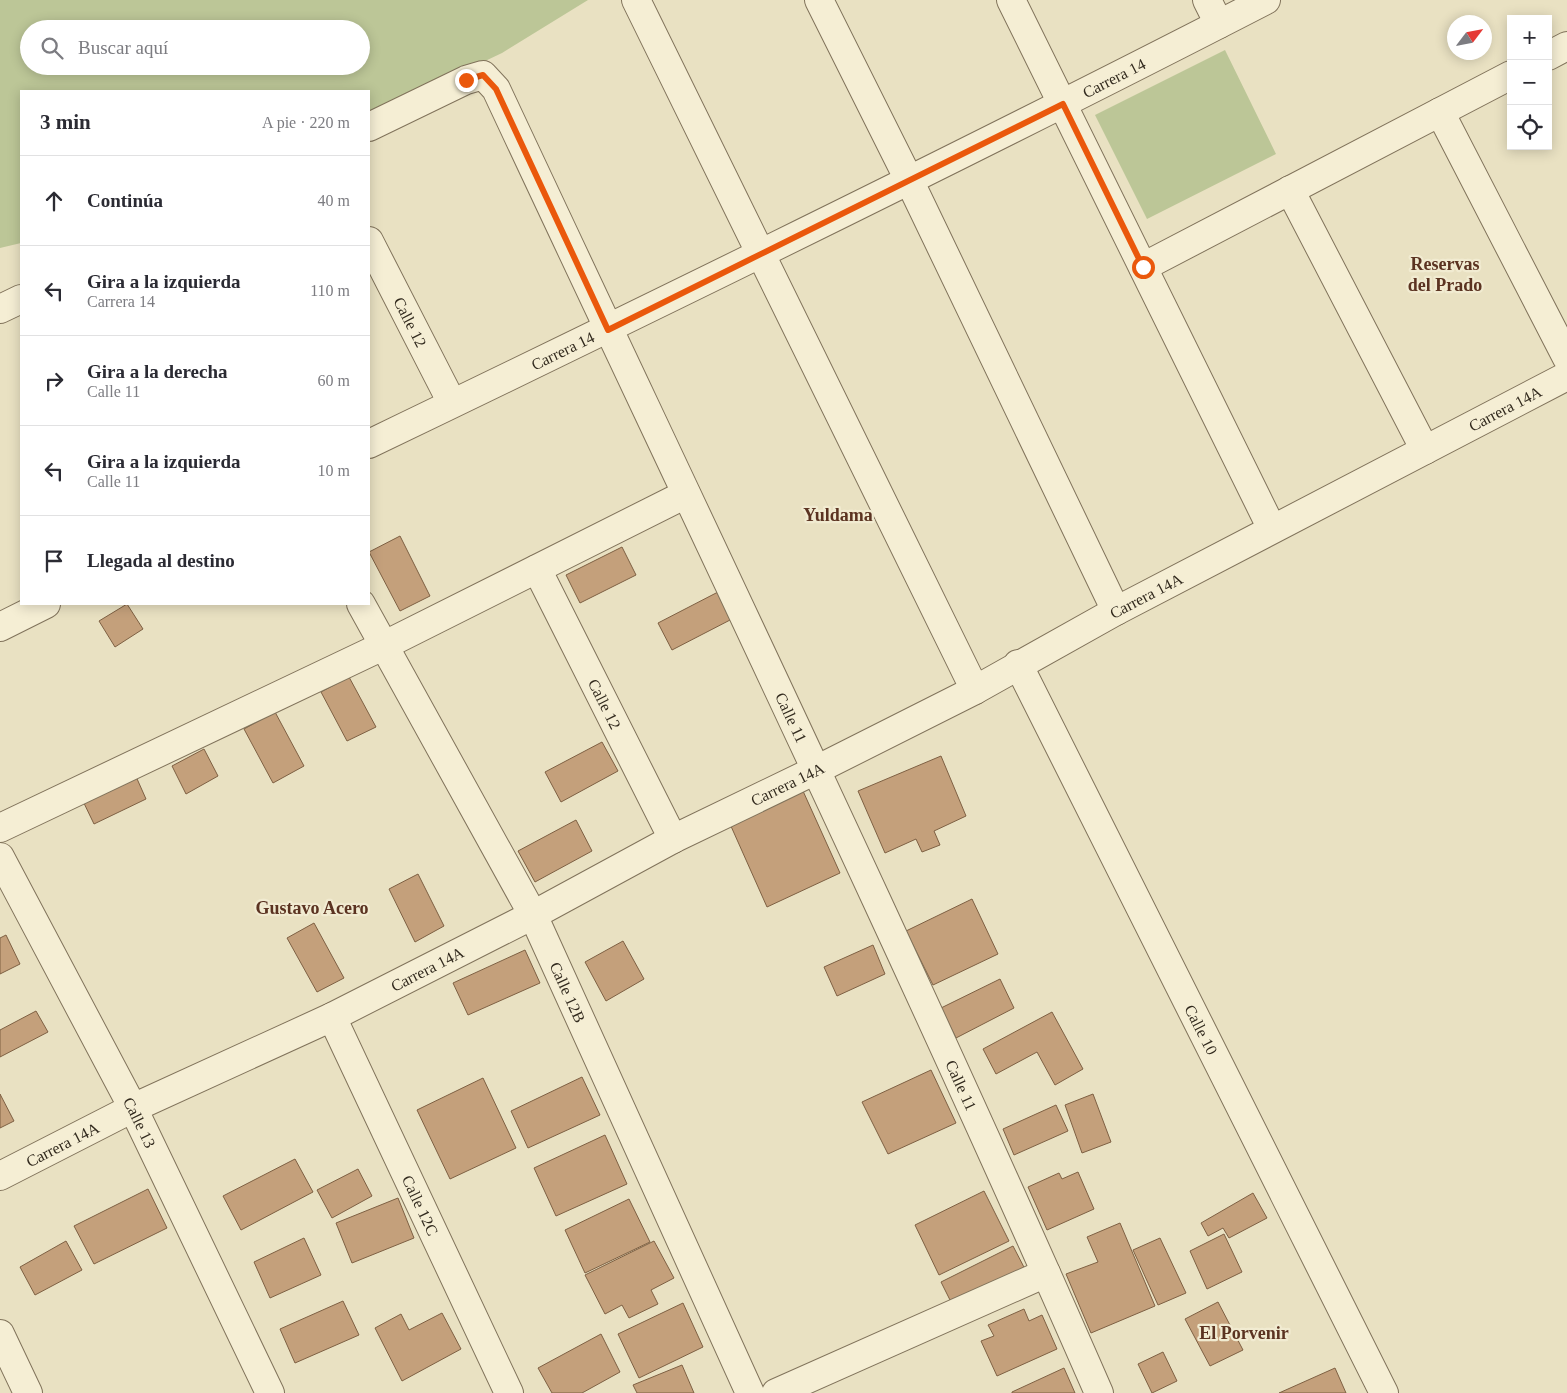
<!DOCTYPE html>
<html lang="es">
<meta charset="utf-8">
<style>
body{margin:0;font-family:"Times New Roman",serif;background:#f2f2f3;color:#2b2b33}
.controls{position:absolute;right:15px;top:15px;display:grid;overflow:hidden;border-radius:0px;box-shadow:0 2px 12px #0003}
.controls button{width:45px;height:45px;display:grid;place-items:center;padding:0;border:0;border-bottom:1px solid #e1e1e2;background:#fff;color:#2b2b33;font:25px sans-serif}
.compass{position:absolute;left:1447px;top:15px;width:45px;height:45px;border-radius:50%;background:#fff;box-shadow:0 2px 12px #0003;rotate:58deg}
.stop{position:absolute;width:15px;height:15px;margin:-11px;border:4px solid #ea580c;border-radius:50%;background:#fff}
.stop.end{background:#ea580c;border-color:#fff;box-shadow:0 1px 5px #0008}
.list{margin:0;padding:0;list-style:none}
h2{display:flex;justify-content:space-between;align-items:center;height:65px;margin:0;padding:0 20px;font-size:21px}
h2 small{font-size:16px;font-weight:400;color:#7c7c81}
.list li{display:grid;grid-template-columns:32px 1fr auto;gap:15px;align-items:center;box-sizing:border-box;height:90px;padding:0 20px;border-top:1px solid #e1e1e2}
.list b{display:block;font-size:19px;white-space:nowrap}
.list p{margin:0;font-size:16px;white-space:nowrap;color:#7c7c81}
.list em{font-size:16px;font-style:normal;color:#7c7c81}
.icon{flex:none;width:28px;height:28px;fill:none;stroke:currentColor;stroke-width:2;stroke-linecap:round;stroke-linejoin:round}
.map{position:relative;flex:none;width:1567px;height:1393px;overflow:hidden}
.search{position:absolute;background:#fff;box-shadow:0 2px 12px #0003;left:20px;top:20px;width:350px;height:55px;display:flex;align-items:center;gap:12px;box-sizing:border-box;padding:0 18px;border-radius:28px;color:#7c7c81;font-size:19px}
.panel{position:absolute;background:#fff;box-shadow:0 2px 12px #0003;left:20px;top:90px;width:350px;height:515px;border-radius:0px}
.map>svg:first-child{display:block}
.green{fill:#bcc697;fill-rule:evenodd}
.building{fill:#c4a07b;stroke:#7e6043}
.lines{fill:none;stroke-linecap:round;stroke-linejoin:round}
.street-casing{stroke:#81735b;stroke-width:30}
.street{stroke:#f5eed4;stroke-width:28}
.route{stroke:#ea580c;stroke-width:6}
.labels{text-anchor:middle;stroke-width:4.5;stroke-linejoin:round;paint-order:stroke}
.street-label{font-size:16px;fill:#322a1e;stroke:#f1ebd1}
.neighbourhood-label{font-size:18px;font-weight:bold;fill:#5b3321;stroke:#f1ebd1}
</style>
<div class="map">
<svg width="1567" height="1393" viewBox="0 0 1567 1393">
<rect width="100%" height="100%" fill="#e9e1c2"/>
<path class="green" d="M0,0H588L502,53L369,116V91H21V243L0,248ZM29,29H361V66H29Z
M1225,50L1276,154L1147,219L1095,115Z"/>
<path class="building" d="M400,536L430,596L400,611L369,552Z
M622,547L636,575L580,603L566,575Z
M718,592L732,619L672,650L658,623Z
M127,604L143,629L115,647L99,621Z
M349,677L376,727L347,741L321,692Z
M275,712L304,766L273,783L244,729Z
M602,742L618,771L561,802L545,772Z
M204,749L218,776L186,794L172,766Z
M941,756L966,816L934,831L940,845L922,852L916,839L885,853L858,791Z
M134,772L146,799L94,824L81,797Z
M803,791L840,873L767,907L730,824Z
M576,820L592,851L535,882L518,851Z
M418,874L444,926L415,942L389,889Z
M972,899L998,954L933,985L906,931Z
M314,923L344,978L317,992L287,938Z
M6,935L20,964L0,974V938Z
M623,941L644,979L606,1001L585,962Z
M873,945L885,974L837,996L824,967Z
M525,950L540,983L468,1015L453,983Z
M1000,979L1014,1008L956,1038L941,1008Z
M36,1011L48,1032L0,1057V1030Z
M1052,1012L1083,1069L1055,1085L1037,1052L996,1074L983,1049Z
M931,1070L956,1123L888,1154L862,1102Z
M582,1077L600,1115L528,1148L511,1111Z
M483,1078L516,1148L450,1179L417,1110Z
M0,1094L14,1121L0,1128Z
M1093,1094L1111,1142L1082,1153L1065,1105Z
M1056,1105L1068,1131L1014,1155L1003,1129Z
M605,1135L627,1184L556,1216L534,1168Z
M295,1159L313,1192L241,1230L223,1196Z
M358,1169L372,1196L332,1218L317,1190Z
M1078,1172L1094,1209L1047,1230L1028,1187L1059,1173L1062,1179Z
M148,1189L167,1228L94,1264L74,1226Z
M984,1191L1009,1241L939,1275L915,1225Z
M1253,1193L1267,1218L1229,1238L1223,1228L1208,1236L1201,1223Z
M398,1198L414,1238L352,1263L336,1223Z
M629,1199L650,1242L585,1273L565,1230Z
M1120,1223L1155,1306L1091,1333L1066,1274L1098,1262L1087,1237Z
M1224,1234L1242,1272L1207,1289L1190,1251Z
M304,1238L321,1275L270,1298L254,1262Z
M1160,1238L1186,1293L1158,1305L1133,1250Z
M66,1241L82,1270L35,1295L20,1267Z
M654,1241L674,1278L651,1290L658,1304L629,1318L622,1305L605,1314L585,1275Z
M1013,1246L1027,1273L955,1310L941,1282Z
M343,1301L359,1335L295,1363L280,1329Z
M1218,1302L1243,1350L1210,1366L1185,1319Z
M683,1303L703,1347L639,1378L618,1334Z
M1024,1309L1029,1321L1042,1315L1057,1349L997,1376L981,1341L994,1336L988,1325Z
M442,1313L461,1349L402,1381L375,1328L401,1314L409,1330Z
M601,1334L620,1372L582,1393H552L538,1368Z
M1163,1352L1177,1381L1152,1393L1138,1364Z
M682,1365L694,1393H637L633,1385Z
M1064,1368L1075,1393H1012V1392Z
M1335,1368L1346,1393H1279Z"/>
<g class="lines">
<g class="street-casing">
<g id="street">
<path d="M636,0L975,690"/>
<path d="M819,0L909,180L1116,611"/>
<path d="M1011,0L1272,529"/>
<path d="M1207,0L1219,24"/>
<path d="M1548,56L1567,46"/>
<path d="M1440,112L1567,358"/>
<path id="s1" d="M369,127L466,80L483,75L496,89C699,523 907,954 1099,1393"/>
<path d="M1290,190L1425,450"/>
<path id="s2" d="M369,241L452,403"/>
<path d="M1143,267L1511,75"/>
<path d="M0,309L21,299"/>
<path id="s3" d="M369,444C670,299 969,153 1266,0"/>
<path id="s4" d="M537,569L673,839"/>
<path id="s5" d="M361,604L533,915L750,1393"/>
<path d="M0,627L46,604"/>
<path id="s6" d="M1018,664L1384,1393"/>
<path d="M0,828L383,646L686,494"/>
<path id="s7" d="M0,857L133,1108L270,1393"/>
<path id="s8" d="M332,1017L509,1393"/>
<path id="s9" d="M0,1176L133,1108L332,1017L533,915L673,839L816,770L975,690L1116,611L1567,376"/>
<path d="M0,1334L28,1393"/>
<path d="M776,1393L1046,1273"/>
</g>
</g>
<use href="#street" class="street"/>
</g>
<g class="lines">
<path class="route" d="M466,80L483,75L496,89L608,330L1063,104L1143,267"/>
</g>
<g class="labels">
<g class="street-label">
<text dy="6" stroke="none"><textPath href="#s3" startOffset="830">Carrera 14</textPath></text>
<text dy="6" stroke="none"><textPath href="#s2" startOffset="91">Calle 12</textPath></text>
<text dy="6" stroke="none"><textPath href="#s3" startOffset="215">Carrera 14</textPath></text>
<text dy="6" stroke="none"><textPath href="#s9" startOffset="1690">Carrera 14A</textPath></text>
<text dy="6" stroke="none"><textPath href="#s9" startOffset="1285">Carrera 14A</textPath></text>
<text dy="6" stroke="none"><textPath href="#s4" startOffset="151">Calle 12</textPath></text>
<text dy="6" stroke="none"><textPath href="#s1" startOffset="839">Calle 11</textPath></text>
<text dy="6" stroke="none"><textPath href="#s9" startOffset="880">Carrera 14A</textPath></text>
<text dy="6" stroke="none"><textPath href="#s9" startOffset="475">Carrera 14A</textPath></text>
<text dy="6" stroke="none"><textPath href="#s5" startOffset="440">Calle 12B</textPath></text>
<text dy="6" stroke="none"><textPath href="#s6" startOffset="409">Calle 10</textPath></text>
<text dy="6" stroke="none"><textPath href="#s1" startOffset="1244">Calle 11</textPath></text>
<text dy="6" stroke="none"><textPath href="#s7" startOffset="300">Calle 13</textPath></text>
<text dy="6" stroke="none"><textPath href="#s9" startOffset="70">Carrera 14A</textPath></text>
<text dy="6" stroke="none"><textPath href="#s8" startOffset="208">Calle 12C</textPath></text>
</g>
<g class="neighbourhood-label">
<text x="1445" y="270">Reservas<tspan x="1445" dy="21">del Prado</tspan></text>
<text x="838" y="521">Yuldama</text>
<text x="312" y="914">Gustavo Acero</text>
<text x="1244" y="1339">El Porvenir</text>
</g>
</g>
</svg>
<div class="controls">
<button>+</button>
<button>−</button>
<button><svg class="icon" aria-label="locate" viewBox="0 0 24 24"><circle cx="12" cy="12" r="6"/><path d="M12 2v4M12 18v4M2 12h4M18 12h4"/></svg></button>
</div>
<svg class="compass" viewBox="-18 -18 36 36"><path d="M0-13l5 13h-10z" fill="#e53935"/><path d="M0 13l5-13h-10z" fill="#7c7c81"/></svg>
<div class="stop" style="left:1143px;top:267px"></div>
<div class="stop end" style="left:466px;top:80px"></div>
<div class="search"><svg class="icon" aria-label="search" viewBox="0 0 24 24"><circle cx="10" cy="10" r="6"/><path d="M15 15l6 6"/></svg>Buscar aquí</div>
<section class="panel">
<h2>3 min<small>A pie · 220 m</small></h2>
<ul class="list">
<li><svg class="icon" aria-label="ahead" viewBox="0 0 24 24"><path d="M12 20V5M6 11l6-6 6 6"/></svg><div><b>Continúa</b></div><em>40 m</em></li>
<li><svg class="icon" aria-label="left" viewBox="0 0 24 24"><path d="M17 20v-9H6M10 6l-5 5 5 5"/></svg><div><b>Gira a la izquierda</b><p>Carrera 14</p></div><em>110 m</em></li>
<li><svg class="icon" aria-label="right" viewBox="0 0 24 24"><path d="M7 20v-9h11M14 6l5 5-5 5"/></svg><div><b>Gira a la derecha</b><p>Calle 11</p></div><em>60 m</em></li>
<li><svg class="icon" aria-label="left" viewBox="0 0 24 24"><path d="M17 20v-9H6M10 6l-5 5 5 5"/></svg><div><b>Gira a la izquierda</b><p>Calle 11</p></div><em>10 m</em></li>
<li><svg class="icon" aria-label="arrive" viewBox="0 0 24 24"><path d="M6 21V4h12l-3 4 3 4H6"/></svg><div><b>Llegada al destino</b></div></li>
</ul>
</section>
</div>
